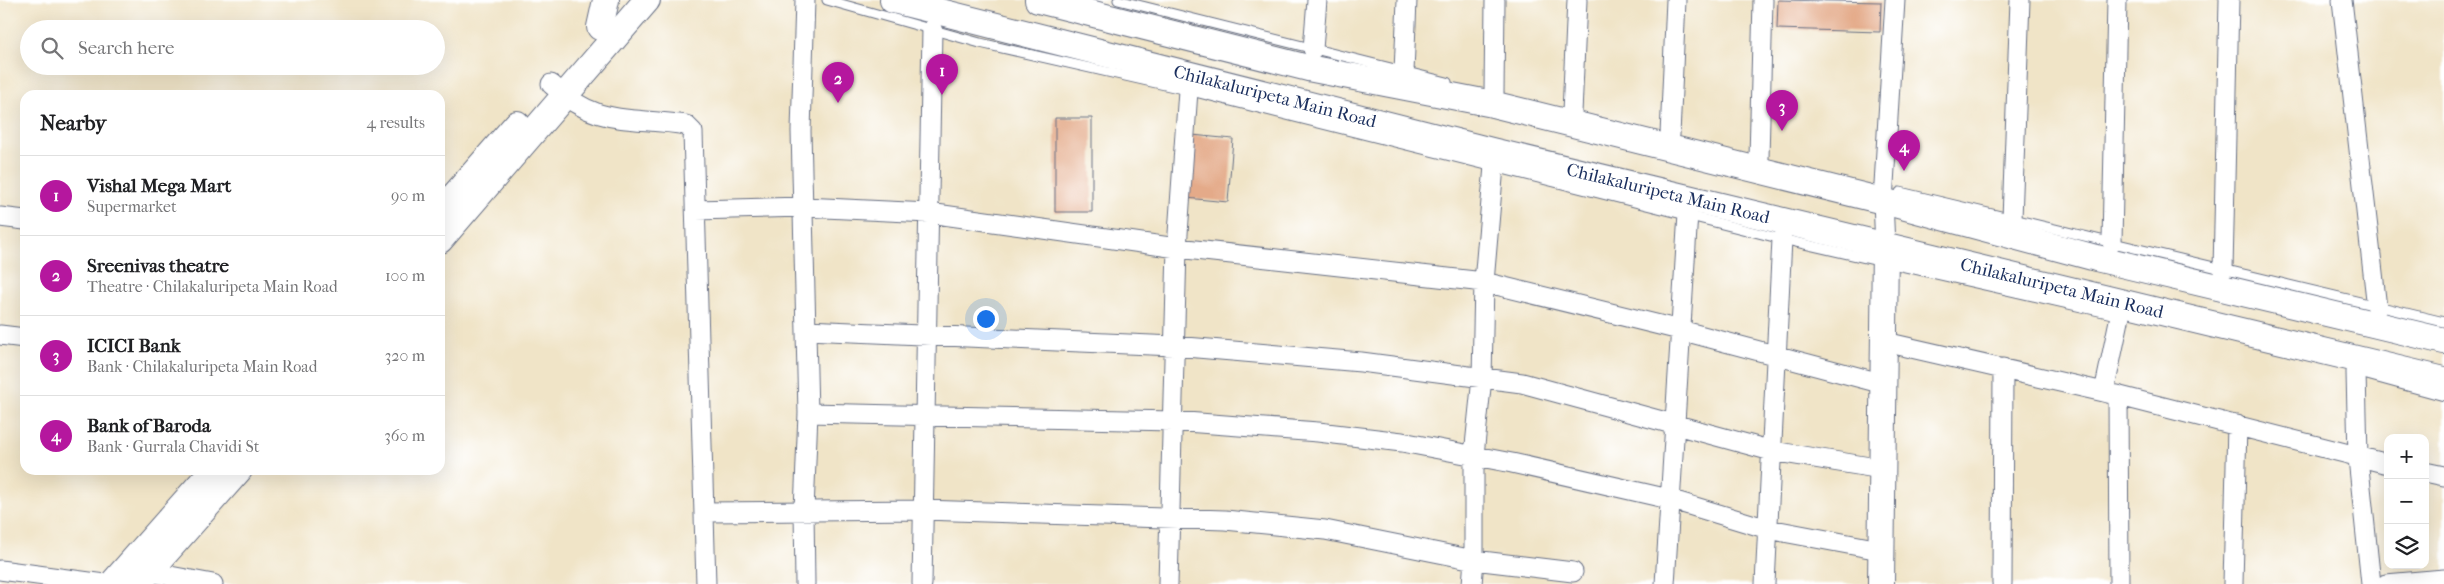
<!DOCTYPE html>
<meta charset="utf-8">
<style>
body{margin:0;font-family:"IM FELL French Canon",serif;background:#f6f6f6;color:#202124}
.controls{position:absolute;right:15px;bottom:15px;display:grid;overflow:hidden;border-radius:10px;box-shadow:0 5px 20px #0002}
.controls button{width:45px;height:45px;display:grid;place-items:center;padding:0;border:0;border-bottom:1px solid #e0e0e0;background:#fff;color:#202124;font:25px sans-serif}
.you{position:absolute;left:985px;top:318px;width:18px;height:18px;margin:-12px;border:4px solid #fff;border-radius:50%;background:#1a73e8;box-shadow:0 0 0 8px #1a73e833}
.badge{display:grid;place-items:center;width:32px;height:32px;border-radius:50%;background:#b5179e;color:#fff;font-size:16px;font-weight:700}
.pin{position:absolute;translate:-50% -41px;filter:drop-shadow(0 1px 2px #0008)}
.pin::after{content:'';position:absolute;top:26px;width:18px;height:15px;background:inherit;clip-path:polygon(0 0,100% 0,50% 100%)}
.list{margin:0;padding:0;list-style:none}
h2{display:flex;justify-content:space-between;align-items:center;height:65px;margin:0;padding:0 20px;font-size:21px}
h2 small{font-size:16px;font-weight:400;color:#757577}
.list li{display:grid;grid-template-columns:32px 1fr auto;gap:15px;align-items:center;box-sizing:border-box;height:80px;padding:0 20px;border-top:1px solid #e0e0e0}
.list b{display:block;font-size:19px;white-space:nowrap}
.list p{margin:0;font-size:16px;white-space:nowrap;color:#757577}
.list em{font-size:16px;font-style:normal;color:#757577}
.icon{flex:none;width:28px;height:28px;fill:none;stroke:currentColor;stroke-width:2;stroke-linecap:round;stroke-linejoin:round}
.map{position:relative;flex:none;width:2444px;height:584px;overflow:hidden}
.search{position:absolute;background:#fff;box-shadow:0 5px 20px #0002;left:20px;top:20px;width:425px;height:55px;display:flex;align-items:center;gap:12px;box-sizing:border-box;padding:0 18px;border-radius:28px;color:#757577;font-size:19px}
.panel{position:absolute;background:#fff;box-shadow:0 5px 20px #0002;left:20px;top:90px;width:425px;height:385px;border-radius:15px}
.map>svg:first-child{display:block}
.building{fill:#e4aa89}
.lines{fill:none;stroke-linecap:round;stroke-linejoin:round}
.lane-casing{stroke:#666e83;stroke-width:11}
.street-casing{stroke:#666e83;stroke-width:21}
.secondary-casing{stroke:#666e83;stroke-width:28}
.highway-casing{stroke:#666e83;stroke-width:29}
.lane{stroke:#fff;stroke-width:9}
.street{stroke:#fff;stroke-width:19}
.secondary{stroke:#fff;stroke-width:26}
.highway{stroke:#fff;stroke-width:28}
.labels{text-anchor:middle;stroke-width:5;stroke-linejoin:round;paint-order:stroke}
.street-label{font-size:18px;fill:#1b2f5e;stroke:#fff}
</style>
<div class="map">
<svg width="2444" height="584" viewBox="0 0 2444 584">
<rect width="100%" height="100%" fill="#fff"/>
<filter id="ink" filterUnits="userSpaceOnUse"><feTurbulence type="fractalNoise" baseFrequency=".02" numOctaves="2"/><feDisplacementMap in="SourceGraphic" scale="10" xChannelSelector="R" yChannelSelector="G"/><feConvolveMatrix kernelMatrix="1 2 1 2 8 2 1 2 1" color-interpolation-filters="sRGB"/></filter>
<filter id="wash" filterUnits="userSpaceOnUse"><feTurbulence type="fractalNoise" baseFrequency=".0096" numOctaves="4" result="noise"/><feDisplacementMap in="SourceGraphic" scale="20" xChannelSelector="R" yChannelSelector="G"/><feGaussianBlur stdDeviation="1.12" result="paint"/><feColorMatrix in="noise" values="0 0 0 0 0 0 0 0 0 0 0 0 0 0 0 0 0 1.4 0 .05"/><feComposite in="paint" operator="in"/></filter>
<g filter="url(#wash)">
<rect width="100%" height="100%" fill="#f0e4c7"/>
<g id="blocks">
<path class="building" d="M1778,0L1881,2L1880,32L1777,29Z
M1055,118H1092V212H1055Z
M1192,135L1233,139L1228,202L1186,198Z"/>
</g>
</g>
<g filter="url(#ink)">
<use href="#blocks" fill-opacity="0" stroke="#666e83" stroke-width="1"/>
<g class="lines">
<g class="lane-casing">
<path id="lane" d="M827,0L980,43L1187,90L1782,239L2121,316
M1118,0L1447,82
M1900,192C2081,235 2262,280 2444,322
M2367,375L2444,396"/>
</g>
<g class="street-casing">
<path id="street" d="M2342,0L2377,308
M1313,49L1317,0
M1404,72L1407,0
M551,84C598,128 629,116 686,125L693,132L706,584
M1494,93L1495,0
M1572,113L1577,0
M1670,135L1676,0
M1759,158L1763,0
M696,210L804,207L929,213L1177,248L1484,282L1680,330L1884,384
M0,217L25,220
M2012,219L2020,0
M2112,242L2117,0
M1885,246L1883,201L1895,0
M2223,270L2229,0
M806,330L1174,346L1361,362L1522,383L1772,451L1882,469
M0,335L25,338
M1885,342L2104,392L2388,464
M2356,372L2358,458L2371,584
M2104,392L2120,316
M2118,395L2119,584
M808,413L1173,421L1318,432L1402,442L1512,463L1669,499L1768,529L1880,550
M2425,472L2444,476
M705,512L923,510L1225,520L1325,530L1474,560L1573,572
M0,570L104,584
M149,572L213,584
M805,584L804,510L808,413L801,131L805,0
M922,584L932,29
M1168,584L1177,248L1189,76
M1472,584L1474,560V455L1482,378L1484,282L1494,166
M1665,584L1688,213
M1765,584L1782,239
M2002,584L2003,368
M2233,584L2237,425
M2386,584L2444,579"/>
</g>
<g class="secondary-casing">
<g id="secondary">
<path id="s1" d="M893,0L1492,151L2444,380"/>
<path d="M1038,0L1308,68L1488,103L1883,201L2096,258L2444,341"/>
<path d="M600,27L606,0"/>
<path d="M440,212L517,124"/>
<path d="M440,240L647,0"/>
<path d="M112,584L213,470"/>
<path d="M138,584L239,470"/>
<path d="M1881,584L1885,246"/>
</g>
</g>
<g class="highway-casing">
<path id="highway" d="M144,550L158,561"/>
</g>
<use href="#lane" class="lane"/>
<use href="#street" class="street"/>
<use href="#secondary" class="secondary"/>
<use href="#highway" class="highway"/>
</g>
</g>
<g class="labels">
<g class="street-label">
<text dy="6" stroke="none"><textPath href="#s1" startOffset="394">Chilakaluripeta Main Road</textPath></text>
<text dy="6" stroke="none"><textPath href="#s1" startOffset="799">Chilakaluripeta Main Road</textPath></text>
<text dy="6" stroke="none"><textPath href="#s1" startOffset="1204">Chilakaluripeta Main Road</textPath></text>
</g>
</g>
</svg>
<div class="controls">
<button>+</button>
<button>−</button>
<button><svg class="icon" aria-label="layers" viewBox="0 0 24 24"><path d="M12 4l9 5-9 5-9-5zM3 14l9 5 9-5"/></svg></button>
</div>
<div class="you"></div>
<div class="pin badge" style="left:942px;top:95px">1</div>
<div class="pin badge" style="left:838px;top:103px">2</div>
<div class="pin badge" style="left:1782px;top:131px">3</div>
<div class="pin badge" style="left:1904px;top:171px">4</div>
<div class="search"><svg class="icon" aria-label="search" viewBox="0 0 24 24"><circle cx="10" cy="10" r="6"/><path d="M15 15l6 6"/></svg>Search here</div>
<section class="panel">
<h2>Nearby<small>4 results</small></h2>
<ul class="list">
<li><span class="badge">1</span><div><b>Vishal Mega Mart</b><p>Supermarket</p></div><em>90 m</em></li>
<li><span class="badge">2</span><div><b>Sreenivas theatre</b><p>Theatre · Chilakaluripeta Main Road</p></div><em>100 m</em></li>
<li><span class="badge">3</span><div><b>ICICI Bank</b><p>Bank · Chilakaluripeta Main Road</p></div><em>320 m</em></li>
<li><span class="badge">4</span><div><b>Bank of Baroda</b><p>Bank · Gurrala Chavidi St</p></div><em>360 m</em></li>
</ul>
</section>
</div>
